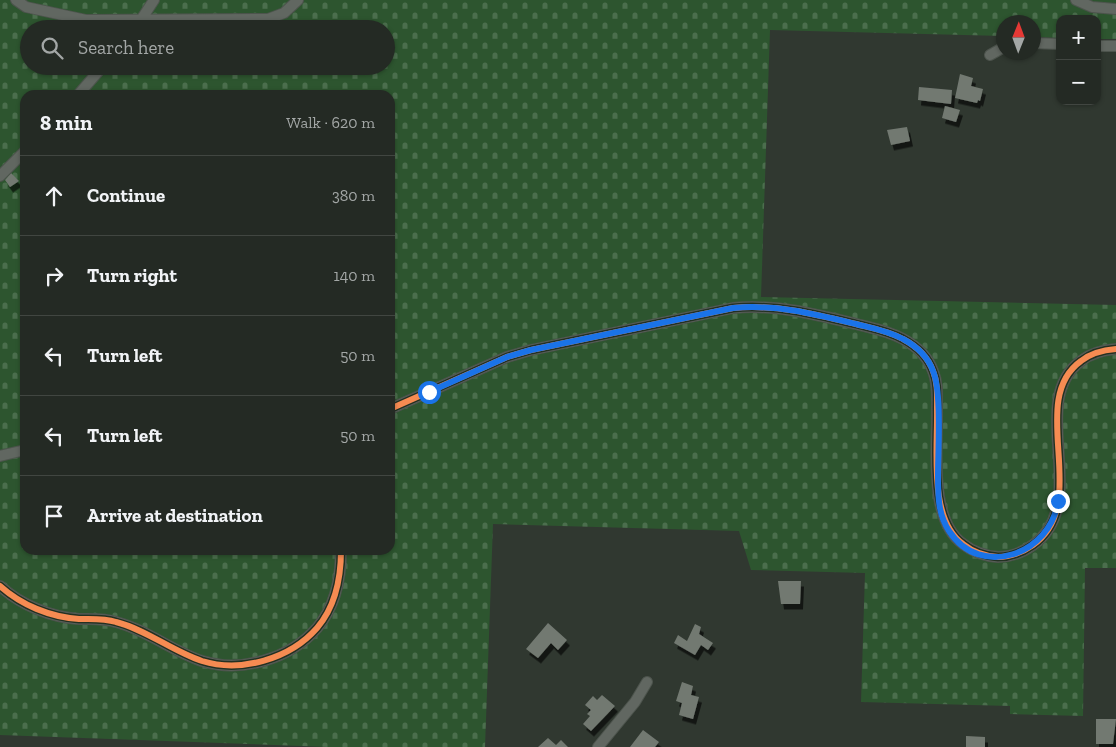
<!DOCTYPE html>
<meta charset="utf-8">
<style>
body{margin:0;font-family:"Zilla Slab",serif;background:#303631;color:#f1f3f6}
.controls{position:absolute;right:15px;top:15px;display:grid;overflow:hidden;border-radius:10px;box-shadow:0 1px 4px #0004}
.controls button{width:45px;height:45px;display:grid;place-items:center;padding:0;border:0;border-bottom:1px solid #414641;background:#242a24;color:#f1f3f6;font:25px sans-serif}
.compass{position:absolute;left:996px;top:15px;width:45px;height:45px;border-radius:50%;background:#242a24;box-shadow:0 1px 4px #0004;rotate:1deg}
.stop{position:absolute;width:15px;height:15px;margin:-11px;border:4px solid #1a73e8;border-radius:50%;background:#fff}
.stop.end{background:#1a73e8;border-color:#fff;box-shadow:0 1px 5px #0008}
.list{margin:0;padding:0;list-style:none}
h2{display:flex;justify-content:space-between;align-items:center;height:65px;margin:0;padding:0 20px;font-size:21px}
h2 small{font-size:16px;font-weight:400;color:#a3a7a6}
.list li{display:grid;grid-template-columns:32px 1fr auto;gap:15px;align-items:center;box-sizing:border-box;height:80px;padding:0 20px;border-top:1px solid #414641}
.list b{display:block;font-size:19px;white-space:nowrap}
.list em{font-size:16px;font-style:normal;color:#a3a7a6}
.icon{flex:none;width:28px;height:28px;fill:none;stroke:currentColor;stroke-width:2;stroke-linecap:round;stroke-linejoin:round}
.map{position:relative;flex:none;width:1116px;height:747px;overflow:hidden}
.search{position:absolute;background:#242a24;box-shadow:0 1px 4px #0004;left:20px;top:20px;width:375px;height:55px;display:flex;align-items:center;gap:12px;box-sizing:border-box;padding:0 18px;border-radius:28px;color:#a3a7a6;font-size:19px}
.panel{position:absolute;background:#242a24;box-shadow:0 1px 4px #0004;left:20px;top:90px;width:375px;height:465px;border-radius:15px}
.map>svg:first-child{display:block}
.cemetery{fill:url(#cemetery-stones);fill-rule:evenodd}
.building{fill:#727971;filter:url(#shadow)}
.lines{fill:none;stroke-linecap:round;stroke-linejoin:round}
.minor-casing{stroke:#4d544d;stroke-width:12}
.minor{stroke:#616761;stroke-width:10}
.cycleway-casing{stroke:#233123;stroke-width:9}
.cycleway{stroke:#f68b52;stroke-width:6}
.route{stroke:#1a73e8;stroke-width:6}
</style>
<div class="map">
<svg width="1116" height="747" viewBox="0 0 1116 747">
<defs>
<pattern id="cemetery-stones" width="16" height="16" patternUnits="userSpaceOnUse" patternTransform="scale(1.25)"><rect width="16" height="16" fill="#2d552f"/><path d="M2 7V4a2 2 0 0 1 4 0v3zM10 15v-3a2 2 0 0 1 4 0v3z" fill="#4b6e4d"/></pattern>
<filter id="shadow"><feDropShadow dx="3" dy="5.5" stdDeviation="0" flood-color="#0009"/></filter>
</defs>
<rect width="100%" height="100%" fill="#303830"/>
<path class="cemetery" d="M0,0H1116V39H1097V19H1060V38L1034,37V22H1004L1003,36L770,30L761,297L1116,305V568H1085L1083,716L1010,714V706L861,702L865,573L751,570L739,531L493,524L485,747H328L0,735ZM29,29H386V66H29ZM25,95H390V550H25Z"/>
<path class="building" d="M960,74L973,78L971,86L983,89L980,101L978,100L977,103L955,98Z
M919,87L952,90L951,104L918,100Z
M945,106L960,110L956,122L942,118Z
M907,127L910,141L891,145L887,130Z
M11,173L19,181L10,187L5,180Z
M778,581H801L800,604H781Z
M548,623L567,640L558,650L551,643L538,658L526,649Z
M695,624L701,627L699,634L713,643L708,650L701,645L695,655L674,643L678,635L687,641Z
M682,682L693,686L691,695L699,697L693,719L679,715L682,703L676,701Z
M602,695L615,706L591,731L583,724L590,716L587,714L591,710L585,705L593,696L597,700Z
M1096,719H1116L1113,744H1096Z
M643,730L659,742L655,747H630Z
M966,736L985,737V747H966Z
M548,738L556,745L561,740L568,747H538Z"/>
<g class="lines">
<g class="minor-casing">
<path id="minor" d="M16,0L26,7L86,20L268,19L284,13L298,0
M1076,0L1092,7L1116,9
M135,29L154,0
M1034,43L1060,44
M1097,46H1116
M990,55L1004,47
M78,95L103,66
M0,176L25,151
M390,409L507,357L531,350L733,308C776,304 815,314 856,324C872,328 889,331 903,339C916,346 928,357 933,371C938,383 937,396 937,409C938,448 928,519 963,544C973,552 985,556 998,557C1010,557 1023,552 1033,545C1093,503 1025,401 1081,361C1091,353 1103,350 1116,349
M0,456L25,450
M0,586C21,605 50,617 79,619C91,619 104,618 116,622C147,630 172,651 202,661C241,673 290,659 317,628C335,607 341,577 341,550
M598,747L635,702L647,682"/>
</g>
<use href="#minor" class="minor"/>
<g class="cycleway-casing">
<path id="cycleway" d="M390,409L507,357L531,350L733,308C776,304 815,314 856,324C872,328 889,331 903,339C916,346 928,357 933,371C938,383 937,396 937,409C938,448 928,519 963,544C973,552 985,556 998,557C1010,557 1023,552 1033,545C1093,503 1025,401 1081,361C1091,353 1103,350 1116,349
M0,586C21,605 50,617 79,619C91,619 104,618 116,622C147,630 172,651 202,661C241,673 290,659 317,628C335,607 341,577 341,550"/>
</g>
<use href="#cycleway" class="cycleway"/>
</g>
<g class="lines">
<path class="route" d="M429,392L507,357L531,350L733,308C776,304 815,314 856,324C872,328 889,331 903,339C916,346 928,357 933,371C942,392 938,451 938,476C938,496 938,514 949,531C981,580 1051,554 1058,501"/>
</g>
</svg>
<div class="controls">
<button>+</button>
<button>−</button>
</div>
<svg class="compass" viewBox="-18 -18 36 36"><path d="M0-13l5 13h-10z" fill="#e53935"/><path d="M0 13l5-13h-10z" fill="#a3a7a6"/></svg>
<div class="stop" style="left:429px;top:392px"></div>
<div class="stop end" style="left:1058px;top:501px"></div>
<div class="search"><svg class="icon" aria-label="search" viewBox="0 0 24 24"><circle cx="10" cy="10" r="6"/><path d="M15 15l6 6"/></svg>Search here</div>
<section class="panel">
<h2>8 min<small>Walk · 620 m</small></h2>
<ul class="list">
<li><svg class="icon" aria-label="ahead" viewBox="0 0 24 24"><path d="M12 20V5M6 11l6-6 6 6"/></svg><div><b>Continue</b></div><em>380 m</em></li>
<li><svg class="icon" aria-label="right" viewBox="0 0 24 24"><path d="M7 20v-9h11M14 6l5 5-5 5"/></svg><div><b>Turn right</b></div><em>140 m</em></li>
<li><svg class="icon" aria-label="left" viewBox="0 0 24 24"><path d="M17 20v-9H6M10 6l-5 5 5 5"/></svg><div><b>Turn left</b></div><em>50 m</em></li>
<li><svg class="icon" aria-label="left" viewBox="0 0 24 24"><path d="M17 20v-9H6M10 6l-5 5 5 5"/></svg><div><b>Turn left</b></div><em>50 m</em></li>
<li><svg class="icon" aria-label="arrive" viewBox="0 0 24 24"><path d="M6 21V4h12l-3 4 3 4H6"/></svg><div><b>Arrive at destination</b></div></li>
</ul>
</section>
</div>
